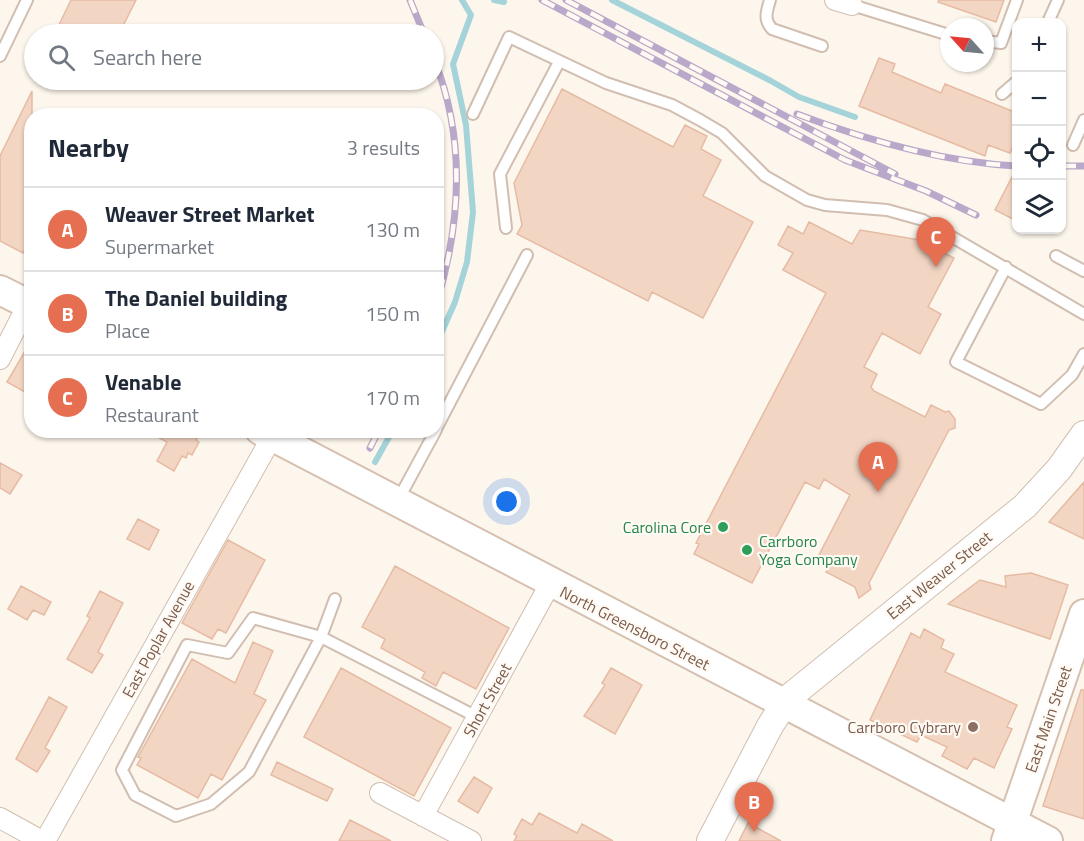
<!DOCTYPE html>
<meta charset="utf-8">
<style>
body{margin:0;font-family:"Titillium Web",sans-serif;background:#f6f6f7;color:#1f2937}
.controls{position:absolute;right:18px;top:18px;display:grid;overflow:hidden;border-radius:12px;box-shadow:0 2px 4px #0004}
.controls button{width:54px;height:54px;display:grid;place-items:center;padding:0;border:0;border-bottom:2px solid #e0e1e3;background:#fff;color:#1f2937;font:30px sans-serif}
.compass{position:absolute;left:940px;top:18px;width:54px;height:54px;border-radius:50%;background:#fff;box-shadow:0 2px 4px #0004;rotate:297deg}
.you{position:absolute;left:507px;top:502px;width:21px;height:21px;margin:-15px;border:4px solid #fff;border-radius:50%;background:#1a73e8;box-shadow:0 0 0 9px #1a73e833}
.badge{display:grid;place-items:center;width:39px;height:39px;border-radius:50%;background:#e76f51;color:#fff;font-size:20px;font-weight:700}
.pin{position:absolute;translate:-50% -50px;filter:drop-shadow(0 2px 3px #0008)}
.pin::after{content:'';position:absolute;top:32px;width:21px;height:18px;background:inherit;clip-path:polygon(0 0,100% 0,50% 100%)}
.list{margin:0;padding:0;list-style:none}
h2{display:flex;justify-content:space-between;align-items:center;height:78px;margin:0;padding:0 24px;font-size:26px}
h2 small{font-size:20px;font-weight:400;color:#747a83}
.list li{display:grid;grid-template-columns:39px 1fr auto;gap:18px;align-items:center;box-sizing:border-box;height:84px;padding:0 24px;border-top:2px solid #e0e1e3}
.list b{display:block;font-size:22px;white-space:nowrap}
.list p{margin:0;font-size:20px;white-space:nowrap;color:#747a83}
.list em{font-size:20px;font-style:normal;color:#747a83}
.icon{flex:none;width:33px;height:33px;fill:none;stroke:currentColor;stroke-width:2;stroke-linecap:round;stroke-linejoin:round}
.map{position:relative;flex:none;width:1084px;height:841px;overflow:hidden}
.search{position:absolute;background:#fff;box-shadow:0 2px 4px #0004;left:24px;top:24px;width:420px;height:66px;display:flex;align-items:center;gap:15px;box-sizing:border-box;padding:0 21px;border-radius:33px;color:#747a83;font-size:22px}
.panel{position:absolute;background:#fff;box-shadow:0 2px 4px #0004;left:24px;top:108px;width:420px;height:330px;border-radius:24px}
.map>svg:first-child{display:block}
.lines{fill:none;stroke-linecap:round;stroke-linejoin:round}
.stream{stroke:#a5d3da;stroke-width:6}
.building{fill:#f3d5c3;stroke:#e6bba3;stroke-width:1.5}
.service-casing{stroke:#d1beb0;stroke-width:14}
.minor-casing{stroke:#d1beb0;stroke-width:22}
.tertiary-casing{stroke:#d1beb0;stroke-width:28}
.secondary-casing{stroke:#d6c0b0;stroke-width:32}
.service{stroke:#fff;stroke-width:10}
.minor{stroke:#fff;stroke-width:20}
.tertiary{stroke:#fff;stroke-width:26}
.secondary{stroke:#fff;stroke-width:28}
.rail-casing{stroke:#b9a8c9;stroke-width:7}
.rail{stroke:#fffaf3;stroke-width:4.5;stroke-dasharray:14;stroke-linecap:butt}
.leisure-dot{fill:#2e9e5b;stroke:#fffaf3;stroke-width:2}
.education-dot{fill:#8d6e63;stroke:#fffaf3;stroke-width:2}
.labels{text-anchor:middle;stroke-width:4.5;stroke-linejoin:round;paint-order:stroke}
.leisure-label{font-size:16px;fill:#27864d;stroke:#fffaf3;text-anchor:end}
.street-label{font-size:16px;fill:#7a5c4d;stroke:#fffaf3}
.education-label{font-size:16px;fill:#785e54;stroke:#fffaf3;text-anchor:end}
</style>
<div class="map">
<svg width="1084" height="841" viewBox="0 0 1084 841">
<rect width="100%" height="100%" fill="#fdf6ec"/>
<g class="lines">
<path class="stream" d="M494,0L504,2
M612,0L771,81L799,97L855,117
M436,345L455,302L467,262L473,212L466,125L453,64L471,15L462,0
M375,462L393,430"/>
</g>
<path class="building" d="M71,0H136L119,34H69L57,29Z
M939,0H1004L996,22L938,2Z
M879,58L895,64L892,72L941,93L945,84L1017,113V136L1010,153L988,145L985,156L859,106Z
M562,89L673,147L685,125L707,136L701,149L721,160L703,196L753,222L703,318L652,292L648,301L517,234L522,225L514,183Z
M32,91V236L23,253L0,241V156Z
M1017,167V221L995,210Z
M809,222L852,244L860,230L920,240L954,258L928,307L941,314L920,354L882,333L864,367L877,374L871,387L874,391L925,417L931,405L945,412L949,411L955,419V428L949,430L869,583L871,589L859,598L855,587L826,572L831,562L819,555L850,495L824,479L819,489L805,482L752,583L694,554L699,544L696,543L826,293L783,270L793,253L778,245L788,226L803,234Z
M32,339V381L25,392L7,382Z
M145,430H191L199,435L196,440L199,442L192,455L188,453L186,458L182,456L174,471L157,461L167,442Z
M0,463L22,475L10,494L0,488Z
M1084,482V539L1049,522Z
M138,519L159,530L149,550L127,539Z
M228,540L265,560L226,633L218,629L212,639L182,623Z
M395,566L509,628L476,689L443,672L436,686L422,678L425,672L381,648L385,639L362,627Z
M1031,573L1068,585L1050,639L948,604L980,580L1006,587L1005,576Z
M21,586L51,602L44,615L33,610L27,620L8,609Z
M100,591L123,603L98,652L103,655L92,673L67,659L90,618L87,616Z
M924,629L944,640L941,648L954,654L945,672L1017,705L1007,727L1012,729L994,768L974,758L967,769L942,756L947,747L921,735L917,742L870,720L911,633L920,638Z
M253,642L273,651L254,694L266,700L222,780L211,774L198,798L137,765L141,758L138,757L192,659L235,683Z
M341,668L451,728L414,796L304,737Z
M611,668L642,685L615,734L584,716L605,685L602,683Z
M1081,690H1084V819L1043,806Z
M49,697L67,707L45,748L50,751L37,772L16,759Z
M277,762L333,789L327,801L271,775Z
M474,777L492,788L478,813L458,801Z
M539,813L577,833L582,824L613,841H514L517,836L514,834L522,819L532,825Z
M350,820L391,841H339Z
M748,823L781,841H739Z"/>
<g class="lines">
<g class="service-casing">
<path id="service" d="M770,0C767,11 763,19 772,29L822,46
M852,5L949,35
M1048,22L1058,0
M985,41L1001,43L1017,0
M0,56L27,0
M1002,94L1016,82
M473,114L509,37L606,83L672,105L700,120L722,133L765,176L807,200L825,205L887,210L923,220L1084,314
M1073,145L1084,120
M506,228L500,174L559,62
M1056,256L1084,271
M1006,267L956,362L1041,404L1072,375L1084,354
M436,429L527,255
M398,500L436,430
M335,599L321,637L249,772L211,804L176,816L135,795L122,770L187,645L228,653L253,618L321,637L477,717"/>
</g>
<g class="minor-casing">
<path id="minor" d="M835,0L852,5
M0,359L28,304
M380,793L471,841
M423,816L550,584
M0,818L42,841
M45,841L272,437"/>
</g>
<g class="tertiary-casing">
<path id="tertiary" d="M710,841L770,726L787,699L1025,506L1059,469L1084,434"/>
</g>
<g class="secondary-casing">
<path id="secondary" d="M0,290L32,306
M260,430L1048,841
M1006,841L1084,614"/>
</g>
<use href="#service" class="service"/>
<use href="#minor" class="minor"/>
<use href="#tertiary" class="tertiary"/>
<use href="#secondary" class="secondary"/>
<g class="rail-casing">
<path id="rail" d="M410,0L424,34
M542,0L845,160L926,191L976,215
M566,0L895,174
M434,59C466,139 461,224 436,305
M797,114C866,140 943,162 1016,166
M1062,166H1084
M370,448L379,430"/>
</g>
<use href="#rail" class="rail"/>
</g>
<g class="leisure-dot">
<circle cx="723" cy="527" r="6"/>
<circle cx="747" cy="550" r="6"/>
</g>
<circle class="education-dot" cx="973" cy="727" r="6"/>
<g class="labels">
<g class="leisure-label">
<text x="711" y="533">Carolina Core</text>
<text x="759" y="547" text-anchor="start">Carrboro<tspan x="759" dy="18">Yoga Company</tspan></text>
</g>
<g class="street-label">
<text transform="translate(939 575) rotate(-39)" y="6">East Weaver Street</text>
<text transform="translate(635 628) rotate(27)" y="6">North Greensboro Street</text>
<text transform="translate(158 639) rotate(-61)" y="6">East Poplar Avenue</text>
<text transform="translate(487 700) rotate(-61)" y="6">Short Street</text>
<text transform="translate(1048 719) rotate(-71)" y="6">East Main Street</text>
</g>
<g class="education-label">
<text x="961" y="733">Carrboro Cybrary</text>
</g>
</g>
</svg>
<div class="controls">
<button>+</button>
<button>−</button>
<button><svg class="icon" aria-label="locate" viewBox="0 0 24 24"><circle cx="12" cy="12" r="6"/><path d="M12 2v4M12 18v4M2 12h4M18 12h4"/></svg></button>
<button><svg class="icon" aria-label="layers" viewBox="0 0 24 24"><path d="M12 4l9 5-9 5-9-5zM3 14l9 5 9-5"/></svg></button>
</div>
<svg class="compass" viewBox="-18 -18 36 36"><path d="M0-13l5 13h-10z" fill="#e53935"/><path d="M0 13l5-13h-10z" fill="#747a83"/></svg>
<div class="you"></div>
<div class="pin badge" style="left:878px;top:492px">A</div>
<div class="pin badge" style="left:754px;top:832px">B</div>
<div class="pin badge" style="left:936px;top:267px">C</div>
<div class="search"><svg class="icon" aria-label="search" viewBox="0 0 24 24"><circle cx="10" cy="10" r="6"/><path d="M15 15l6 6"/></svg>Search here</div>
<section class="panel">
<h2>Nearby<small>3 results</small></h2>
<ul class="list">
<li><span class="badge">A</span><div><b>Weaver Street Market</b><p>Supermarket</p></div><em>130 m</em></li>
<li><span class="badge">B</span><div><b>The Daniel building</b><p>Place</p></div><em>150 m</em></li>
<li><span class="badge">C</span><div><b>Venable</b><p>Restaurant</p></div><em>170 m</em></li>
</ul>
</section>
</div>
